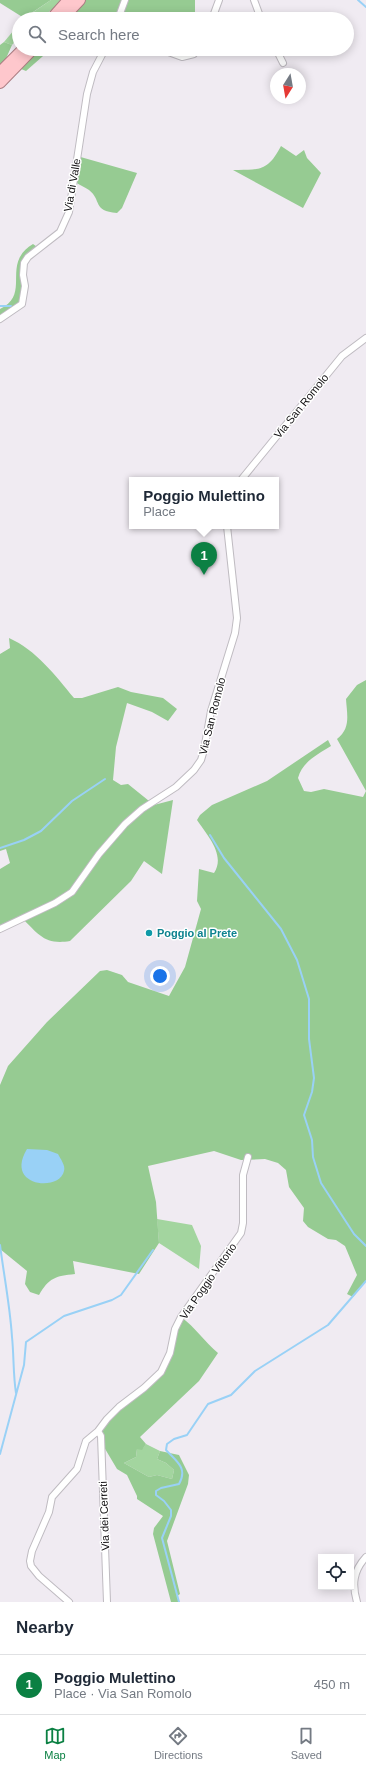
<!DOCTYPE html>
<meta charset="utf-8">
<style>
body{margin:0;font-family:Arial,sans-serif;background:#f2f2f3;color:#1f2937}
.controls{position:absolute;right:12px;bottom:12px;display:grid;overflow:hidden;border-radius:0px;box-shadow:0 2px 10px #0003}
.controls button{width:36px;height:36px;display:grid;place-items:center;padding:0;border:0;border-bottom:1px solid #e0e1e3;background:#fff;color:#1f2937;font:20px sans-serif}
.compass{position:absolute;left:270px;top:68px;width:36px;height:36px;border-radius:50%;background:#fff;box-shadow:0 2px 10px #0003;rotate:191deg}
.you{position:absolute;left:160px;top:976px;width:14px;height:14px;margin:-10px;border:3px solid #fff;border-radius:50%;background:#1a73e8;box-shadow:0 0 0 6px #1a73e833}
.badge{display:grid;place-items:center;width:26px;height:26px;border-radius:50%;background:#0b8043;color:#fff;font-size:13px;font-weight:700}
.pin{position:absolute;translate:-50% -33px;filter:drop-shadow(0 1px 2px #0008)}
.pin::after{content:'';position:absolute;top:21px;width:14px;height:12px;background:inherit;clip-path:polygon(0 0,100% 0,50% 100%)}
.popup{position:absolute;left:129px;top:477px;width:150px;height:52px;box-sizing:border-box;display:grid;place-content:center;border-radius:0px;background:#fff;filter:drop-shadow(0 1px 3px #0005);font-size:13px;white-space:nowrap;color:#747a83}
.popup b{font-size:15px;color:#1f2937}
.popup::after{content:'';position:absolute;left:50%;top:100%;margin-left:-8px;border:8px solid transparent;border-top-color:#fff}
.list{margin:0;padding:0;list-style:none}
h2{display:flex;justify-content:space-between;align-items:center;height:52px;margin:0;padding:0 16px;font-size:17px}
h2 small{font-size:13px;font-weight:400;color:#747a83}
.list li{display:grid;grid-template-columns:26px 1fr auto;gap:12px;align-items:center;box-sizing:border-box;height:60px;padding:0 16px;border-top:1px solid #e0e1e3}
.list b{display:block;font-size:15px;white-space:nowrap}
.list p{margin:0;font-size:13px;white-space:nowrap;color:#747a83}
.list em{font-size:13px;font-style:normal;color:#747a83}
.icon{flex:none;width:22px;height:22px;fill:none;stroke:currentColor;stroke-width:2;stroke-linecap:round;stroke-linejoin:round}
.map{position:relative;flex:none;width:366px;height:1602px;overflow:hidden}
.search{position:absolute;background:#fff;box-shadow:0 2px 10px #0003;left:12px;right:12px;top:12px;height:44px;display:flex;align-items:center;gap:10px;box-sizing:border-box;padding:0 14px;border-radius:22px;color:#747a83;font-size:15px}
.sheet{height:112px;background:#fff}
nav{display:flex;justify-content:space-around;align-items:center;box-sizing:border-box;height:56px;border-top:1px solid #e0e1e3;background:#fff;font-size:11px;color:#747a83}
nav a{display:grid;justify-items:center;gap:2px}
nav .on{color:#0b8043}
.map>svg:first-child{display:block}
.green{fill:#a3d59f}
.forest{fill:#96cb92}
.water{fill:#99d1f6}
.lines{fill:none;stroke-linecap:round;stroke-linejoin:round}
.stream{stroke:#99d1f6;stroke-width:2}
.minor-casing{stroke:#bfbbc1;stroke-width:8}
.trunk-casing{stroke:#ac7e83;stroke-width:12}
.minor{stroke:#fff;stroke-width:6}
.trunk{stroke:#fec7cc;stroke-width:10}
.culture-dot{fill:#0f9aa8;stroke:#fff;stroke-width:1.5}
.labels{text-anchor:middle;stroke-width:3;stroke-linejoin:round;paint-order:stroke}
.street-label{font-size:11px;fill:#131113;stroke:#fff}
.culture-label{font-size:11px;font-weight:bold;fill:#0d838f;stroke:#fff;text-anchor:start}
</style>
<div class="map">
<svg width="366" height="1602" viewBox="0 0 366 1602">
<rect width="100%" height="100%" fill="#f0ebf2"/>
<path class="green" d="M51,0H68L57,6L39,19H23Z
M19,24V37L12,45L4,42Z
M157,1219L192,1225L201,1246L199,1269L159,1243Z
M146,1444L160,1451L157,1459L166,1463L174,1470L172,1479L157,1475L149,1477L124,1463L136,1457L137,1449L143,1448Z"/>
<path class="forest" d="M0,0H51L24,18L0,3Z
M80,0H195V17L198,19H62Z
M4,42L12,45L0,72V45Z
M33,49H51L26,71L16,67Z
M281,146L296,156L304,150L307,158L321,173L303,208L233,170C260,170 268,171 281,146Z
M77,156L137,173L122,208L117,213C92,211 102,200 89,190C85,187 79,185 75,182Z
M33,244L40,249L24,263L22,304L0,319V309C32,294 0,264 33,244Z
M9,638C36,650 55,675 74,698H82L118,687L131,692L163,698L177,709L168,721L152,712L127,703L116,747L113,780L121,785L128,784L154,805L173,800L162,874L144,861L131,881L70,941C45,945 39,935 22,918L0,929V869L10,863L6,849L0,851V654L10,648Z
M366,680V1281L353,1297L347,1294L357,1275L345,1246L336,1240L328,1239L308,1227L303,1221L304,1208L289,1187L286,1170L278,1163L265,1159L241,1160L214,1151L148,1166L156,1202L159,1243L139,1274L73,1261L75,1274C55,1276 49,1278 39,1295L30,1292L25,1284L27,1271L0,1249V1085L8,1066L47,1022L100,971L107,970L122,975L128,982L169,996L185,967L201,909L197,901L199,869L214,873C226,855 207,835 197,820L200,815L212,805L267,781L328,740L331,746C318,754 302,762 298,778L304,791L311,792L324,789L363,797L366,791L337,739C351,728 347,715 346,699L357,685Z
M181,1317C195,1327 205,1342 218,1353L199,1381L140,1437L146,1444L142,1450L137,1449L136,1457L124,1463L149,1477L157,1475L172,1479L174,1470L166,1463L157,1459L160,1451L179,1455L189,1475L188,1484L167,1541L180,1594L177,1596L179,1602H171L153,1534L154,1528L163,1516L137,1499V1496L127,1475L117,1469L101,1442L98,1431L107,1419L161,1372Z"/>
<path class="water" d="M27,1149L47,1150L58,1154C60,1158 66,1166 64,1171C60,1192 4,1187 27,1149Z"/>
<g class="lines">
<path class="stream" d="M358,0L366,7
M0,306H11
M210,835L224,858L281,929L297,960L309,999V1039L314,1078L312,1092L304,1115L312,1140L313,1157L321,1183L354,1234L366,1246
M0,848L24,840L41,831L72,801L105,779
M0,1245C4,1276 10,1306 12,1337C14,1356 13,1374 16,1393
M0,1454L24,1365L26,1342L64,1316L112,1300L121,1295L153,1250
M179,1602L162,1538L171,1516V1510L164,1501L156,1495V1491L161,1488L179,1484C188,1468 177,1462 166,1450L167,1444L174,1439L187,1435L208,1404L231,1395L255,1371L328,1325L366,1281"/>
<g class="minor-casing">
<path id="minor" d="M254,0L261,19
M118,19L125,0
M212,19L219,0
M160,49L182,57L194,54L197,49
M276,49L283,63
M0,319L22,304L25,286L23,275L24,263L28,257L60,232L69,212L87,94L93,72L105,49
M241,480L342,356L366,338
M0,929L55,903L72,892L99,854L125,824L142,809L176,787L194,770L201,760L204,750L211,711L235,633L237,618L227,526
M98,1431L101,1436L107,1602
M69,1602L39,1576L31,1566L30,1561L32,1551L49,1512L52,1497L77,1469L86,1441L98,1431L107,1419L119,1407L144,1388L161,1372L170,1353L175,1329L181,1317L241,1233L243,1223V1175L248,1157
M357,1602C352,1585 353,1571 366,1557"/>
</g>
<g class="trunk-casing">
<path id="trunk" d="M51,19L68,0
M62,19L80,0
M0,72L23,49
M0,83L33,49"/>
</g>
<use href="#minor" class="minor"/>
<use href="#trunk" class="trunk"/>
</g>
<circle class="culture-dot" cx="149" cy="933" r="4"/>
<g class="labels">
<g class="street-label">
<text transform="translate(72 185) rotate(-80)" y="4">Via di Valle</text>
<text transform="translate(301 406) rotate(-51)" y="4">Via San Romolo</text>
<text transform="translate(212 716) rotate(-76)" y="4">Via San Romolo</text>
<text transform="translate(208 1281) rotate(-55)" y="4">Via Poggio Vittorio</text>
<text transform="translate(104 1516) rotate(-92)" y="4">Via dei Cerreti</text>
</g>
<g class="culture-label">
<text x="157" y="937">Poggio al Prete</text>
</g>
</g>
</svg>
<div class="controls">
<button><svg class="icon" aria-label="locate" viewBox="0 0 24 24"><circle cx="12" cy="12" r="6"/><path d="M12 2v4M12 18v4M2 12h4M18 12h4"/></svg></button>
</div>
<svg class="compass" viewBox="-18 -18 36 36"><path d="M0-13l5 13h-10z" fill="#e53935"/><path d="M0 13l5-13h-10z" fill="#747a83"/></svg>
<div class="you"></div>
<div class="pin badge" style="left:204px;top:575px">1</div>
<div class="popup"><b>Poggio Mulettino</b>Place</div>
<div class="search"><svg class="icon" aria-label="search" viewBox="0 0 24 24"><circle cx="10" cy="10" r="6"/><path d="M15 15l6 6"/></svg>Search here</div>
</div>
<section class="sheet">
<h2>Nearby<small></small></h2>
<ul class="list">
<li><span class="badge">1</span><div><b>Poggio Mulettino</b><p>Place · Via San Romolo</p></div><em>450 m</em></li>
</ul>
</section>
<nav>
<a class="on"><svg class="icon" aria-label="map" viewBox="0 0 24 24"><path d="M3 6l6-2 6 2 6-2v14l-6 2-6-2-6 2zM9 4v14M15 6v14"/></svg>Map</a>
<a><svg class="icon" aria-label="directions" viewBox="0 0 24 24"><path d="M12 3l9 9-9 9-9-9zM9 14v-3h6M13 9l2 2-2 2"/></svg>Directions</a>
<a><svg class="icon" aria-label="saved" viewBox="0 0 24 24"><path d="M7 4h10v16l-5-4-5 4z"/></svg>Saved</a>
</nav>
